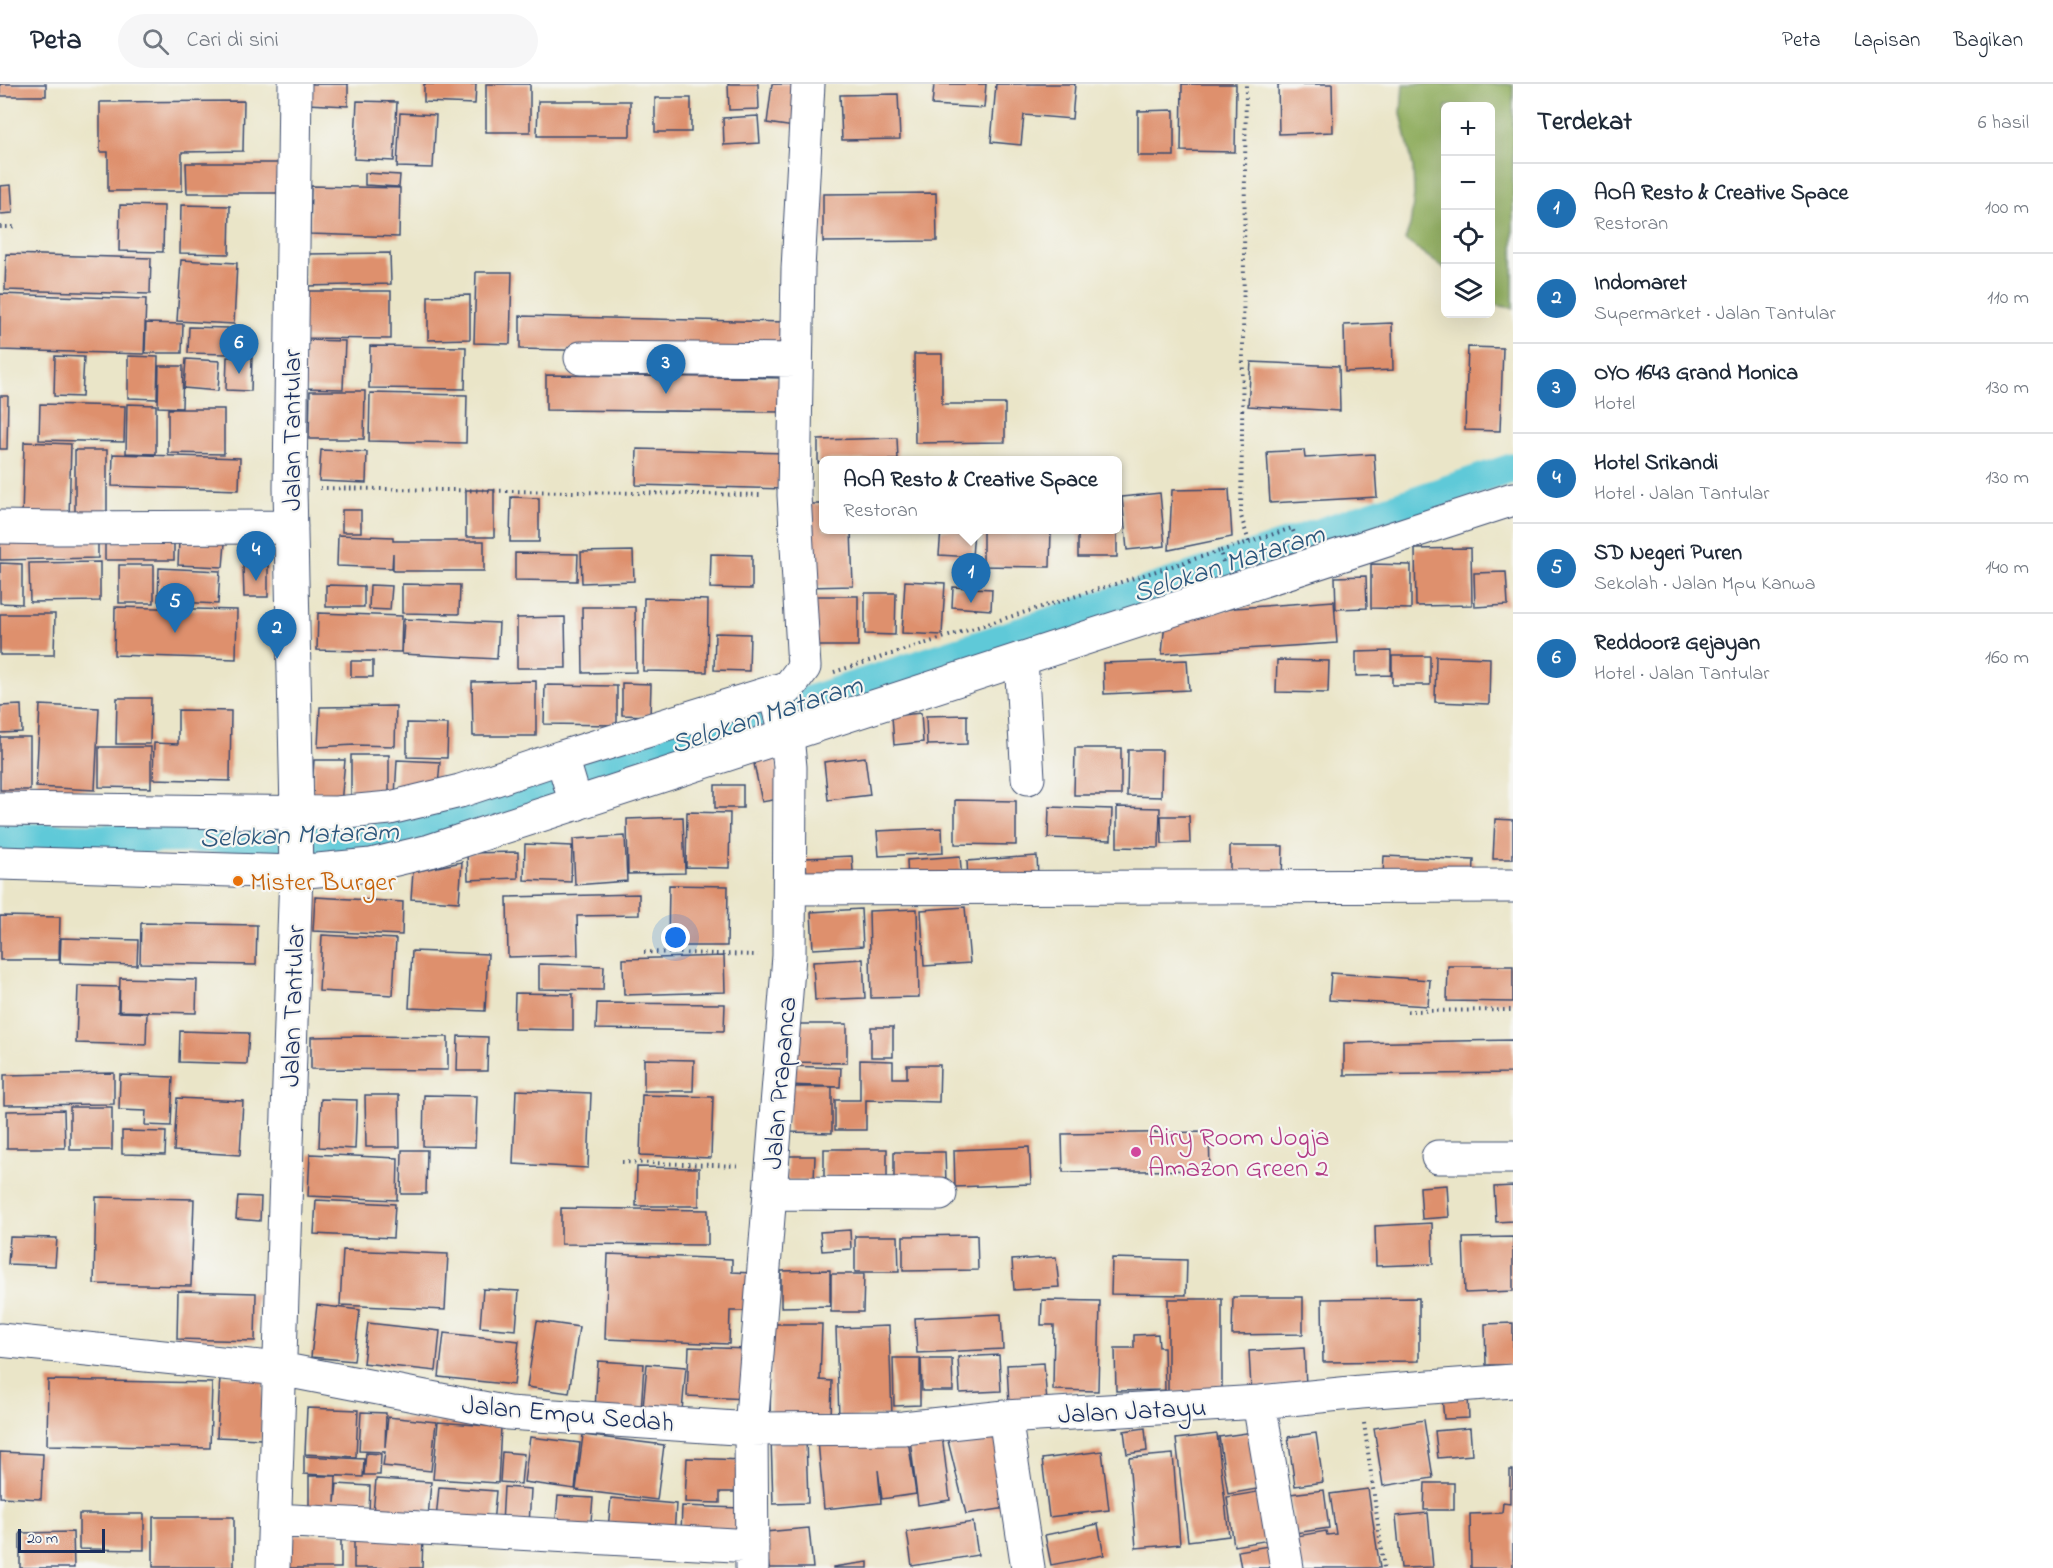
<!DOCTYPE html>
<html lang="id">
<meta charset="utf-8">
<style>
body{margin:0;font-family:"Indie Flower",sans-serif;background:#f6f6f7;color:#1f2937}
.controls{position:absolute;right:18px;top:18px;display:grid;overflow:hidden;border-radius:9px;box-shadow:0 6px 24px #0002}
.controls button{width:54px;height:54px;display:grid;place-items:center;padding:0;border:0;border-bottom:2px solid #e0e1e3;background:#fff;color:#1f2937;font:30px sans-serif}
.scale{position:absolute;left:18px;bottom:15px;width:87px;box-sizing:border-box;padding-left:6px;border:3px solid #1b2f5e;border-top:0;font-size:16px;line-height:21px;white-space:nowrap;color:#1b2f5e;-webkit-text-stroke:4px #f6f6f2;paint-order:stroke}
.you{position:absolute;left:676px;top:854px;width:21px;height:21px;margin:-15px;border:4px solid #fff;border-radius:50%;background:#1a73e8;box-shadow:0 0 0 9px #1a73e833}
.badge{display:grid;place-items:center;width:39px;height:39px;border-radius:50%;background:#1f6fb2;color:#fff;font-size:20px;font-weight:700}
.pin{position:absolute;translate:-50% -50px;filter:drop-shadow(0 2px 3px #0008)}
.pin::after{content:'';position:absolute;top:32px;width:21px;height:18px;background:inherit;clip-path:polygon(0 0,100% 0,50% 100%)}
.popup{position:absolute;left:819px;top:372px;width:303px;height:78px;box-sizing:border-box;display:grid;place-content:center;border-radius:9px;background:#fff;filter:drop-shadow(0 2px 4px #0005);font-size:20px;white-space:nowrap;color:#747a83}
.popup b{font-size:22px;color:#1f2937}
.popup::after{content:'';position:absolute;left:50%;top:100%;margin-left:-12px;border:12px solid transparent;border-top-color:#fff}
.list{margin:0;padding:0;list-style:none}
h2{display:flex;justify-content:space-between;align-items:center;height:78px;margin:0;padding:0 24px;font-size:26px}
h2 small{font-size:20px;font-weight:400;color:#747a83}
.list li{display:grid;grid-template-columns:39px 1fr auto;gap:18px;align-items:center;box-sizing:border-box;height:90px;padding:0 24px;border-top:2px solid #e0e1e3}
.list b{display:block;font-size:22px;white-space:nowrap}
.list p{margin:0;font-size:20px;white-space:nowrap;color:#747a83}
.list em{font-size:20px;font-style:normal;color:#747a83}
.icon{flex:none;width:33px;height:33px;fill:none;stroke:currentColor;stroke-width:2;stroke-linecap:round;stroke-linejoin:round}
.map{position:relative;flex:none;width:1513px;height:1484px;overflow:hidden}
header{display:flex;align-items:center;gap:36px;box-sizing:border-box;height:84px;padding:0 30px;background:#fff;border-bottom:2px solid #e0e1e3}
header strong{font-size:28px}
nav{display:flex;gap:33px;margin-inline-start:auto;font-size:21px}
.search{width:420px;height:54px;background:#f6f6f7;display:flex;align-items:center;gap:15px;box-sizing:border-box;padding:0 21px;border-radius:33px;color:#747a83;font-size:22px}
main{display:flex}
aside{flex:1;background:#fff}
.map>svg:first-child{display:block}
.forest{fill:#91ae61;stroke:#566e60;stroke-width:1.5}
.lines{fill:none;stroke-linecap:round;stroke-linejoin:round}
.canal{stroke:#5ec9d8;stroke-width:30}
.building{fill:#de906d}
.minor-casing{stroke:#3a4a6e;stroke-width:35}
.major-casing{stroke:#3a4a6e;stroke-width:35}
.path{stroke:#3a4a6e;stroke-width:4;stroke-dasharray:1.5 4.5;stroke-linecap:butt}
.minor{stroke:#fff;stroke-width:33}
.major{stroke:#fff;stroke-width:33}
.food-dot{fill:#e8710a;stroke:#f6f6f2;stroke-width:2}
.hotel-dot{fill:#d1479c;stroke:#f6f6f2;stroke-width:2}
.labels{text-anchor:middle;stroke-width:4.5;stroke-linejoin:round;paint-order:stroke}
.street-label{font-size:27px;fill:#1b2f5e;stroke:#f6f6f2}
.food-label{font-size:27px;fill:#c56008;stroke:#f6f6f2;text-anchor:start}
.hotel-label{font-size:27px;fill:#b23c85;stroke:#f6f6f2;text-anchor:start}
.water-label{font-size:28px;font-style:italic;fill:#2c567c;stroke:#f6f6f2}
</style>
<header>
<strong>Peta</strong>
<div class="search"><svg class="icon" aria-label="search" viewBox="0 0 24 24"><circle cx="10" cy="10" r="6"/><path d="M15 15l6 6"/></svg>Cari di sini</div>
<nav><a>Peta</a><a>Lapisan</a><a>Bagikan</a></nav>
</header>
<main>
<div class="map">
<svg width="1513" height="1484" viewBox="0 0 1513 1484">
<rect width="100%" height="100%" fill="#f6f6f2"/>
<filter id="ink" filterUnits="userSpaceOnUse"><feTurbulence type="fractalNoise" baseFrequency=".0167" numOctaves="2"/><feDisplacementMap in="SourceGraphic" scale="12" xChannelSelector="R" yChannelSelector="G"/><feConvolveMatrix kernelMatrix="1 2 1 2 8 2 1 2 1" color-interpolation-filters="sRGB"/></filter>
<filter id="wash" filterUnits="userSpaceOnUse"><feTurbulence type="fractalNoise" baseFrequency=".008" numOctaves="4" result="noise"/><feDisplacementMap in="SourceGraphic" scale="24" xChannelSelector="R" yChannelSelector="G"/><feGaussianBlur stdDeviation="1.35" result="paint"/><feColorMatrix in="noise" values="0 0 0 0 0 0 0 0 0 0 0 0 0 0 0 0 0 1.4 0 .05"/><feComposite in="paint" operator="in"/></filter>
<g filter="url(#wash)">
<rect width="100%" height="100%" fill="#eae5c8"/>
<path class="forest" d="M1403,0H1513V224L1495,221L1491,218L1490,22H1446L1445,185L1405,156L1410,142L1414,111L1413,83L1401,29Z"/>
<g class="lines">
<path class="canal" d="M0,754L327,755L392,752L1174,498L1513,384"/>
</g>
<g id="blocks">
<path class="building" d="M0,0H46V12H0Z
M307,0H348V22L307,20Z
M424,0H476L475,20L424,18Z
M486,0H530V48H486Z
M728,0H758L759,25L729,26Z
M772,0H800L794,43L767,39Z
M934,0H986L984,24L932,21Z
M996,0H1075L1072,35L1024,31L1021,61L991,58Z
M1182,0H1236L1235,68L1181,67Z
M1278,0H1332L1333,48L1279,50Z
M898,10L900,55L842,56L840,11Z
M655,14H691V48H655Z
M244,17L243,67L182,68V107H108V68H100V18Z
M357,17L397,18L394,77L354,75Z
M538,17H630V52H537Z
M1174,26V72H1138V27Z
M400,29L436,31L433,84L397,83Z
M758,32L760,59L724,61L723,34Z
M186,79H278L277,109H187Z
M365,89L400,91L399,103L365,101Z
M11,101L13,129L0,130V102Z
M311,102L400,104L399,153L310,150Z
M936,109L937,157L823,158V110Z
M120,121L164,122L163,168L119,167Z
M181,121L230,122L229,170L180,169Z
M390,169L391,200L307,202L306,170Z
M6,170L151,174L150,210L5,206Z
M181,176L237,179L234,240L177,237Z
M476,188H512L510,260L474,259Z
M303,207H391V255L303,254Z
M0,210L146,215L144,270L0,266Z
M470,211V255L428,256V212Z
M520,232L784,238L783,271L520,265Z
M146,239L183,240L182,269H145Z
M1392,239L1393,286L1345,288L1344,241Z
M189,243L228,244L227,270L188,269Z
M304,256L345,257L343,305L302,304Z
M370,262L466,263L465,305L369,304Z
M1468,263L1503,264L1500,347L1465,346Z
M914,270H942V320H1005V358L915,359Z
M55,272L84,273L82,313L54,312Z
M128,272L158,273L157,315L128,314Z
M227,273H252L251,307L226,306Z
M186,275L220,277L218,307L184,304Z
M1251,278L1339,282L1340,327L1248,322Z
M159,282H183L182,324L158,323Z
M546,291L786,294V328L546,326Z
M310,307H365L364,355H309Z
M370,309L467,311L466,359L369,357Z
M0,312H8L7,365H0Z
M40,320L125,322L124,358L39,356Z
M127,320L156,321V370L126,369Z
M168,325H224V370L168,369Z
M897,354L898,376H824V379H818V356Z
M24,358L71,360L69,434H22Z
M637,365L788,369L787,405L636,401Z
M75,366H107V433H75Z
M321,366L367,368L366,399L319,397Z
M1304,366L1305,374L1374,370L1377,413L1270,419L1267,368Z
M113,370L240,374L239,406L112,402Z
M1229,405L1232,453L1169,466L1172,406Z
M466,406H494V453H466Z
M1160,409L1165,462L1127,466L1122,413Z
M511,413L539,414V458H510Z
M806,420H824V446H851L853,502L808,503Z
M342,426H361V448H342Z
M941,446H974L972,473L939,471Z
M983,446H1051L1050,483L983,482Z
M1078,446H1117V473H1078Z
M98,448V474L0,476V449Z
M338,451L393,453V457H484V487H393V469L392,484L337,482Z
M105,454H174V476H105Z
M179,457L225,459L223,483L178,481Z
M1471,464L1472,521L1416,522L1415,465Z
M633,467L634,497L582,499L581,468Z
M515,469L578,470L577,497L515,496Z
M711,470L752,471V505L710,504Z
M100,478V517L30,518L29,479Z
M0,479L22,480V520L0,519Z
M1371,480L1411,481V525L1371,524Z
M119,481H154V519H119Z
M243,481H268V513H244Z
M159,484L220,487L218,520L158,517Z
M1506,488L1508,521L1475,523L1474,489Z
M1366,492L1367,524L1336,525L1335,493Z
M905,497L945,499L942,551L902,549Z
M402,500L460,501L459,530L402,529Z
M326,501L364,502V523H326Z
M370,501L392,502L390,526L369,525Z
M953,503L992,505L991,526L952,523Z
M865,509H896L895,551L865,550Z
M810,512H858V562H809Z
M644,514L708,516L707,588L643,587Z
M1334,517L1337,559L1162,570L1165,537L1235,524Z
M115,523L237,526L236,575L114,571Z
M582,523H635L636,588L583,589Z
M318,529L402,532L401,568L317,566Z
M0,530H55L54,571H0Z
M565,533L566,584H517V534Z
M404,535L499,539L497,575L402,570Z
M715,549L750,550L749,587L714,586Z
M1391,567V591L1356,592V568Z
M1392,572H1430V601H1392Z
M1436,572L1490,574L1489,620L1435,618Z
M1187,576L1189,606L1104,610L1103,579Z
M1277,576L1329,577L1328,609L1276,608Z
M351,577H373V593H351Z
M536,597V652H473L472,598Z
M622,599L651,600L650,632L622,631Z
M545,601L617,602V641L544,640Z
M117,614H151L150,660H116Z
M21,621L22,648L0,649V622Z
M40,621L99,624L95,706L36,703Z
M396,622L395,662L355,661L318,663L320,623Z
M178,626L231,627L230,697L153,695L154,659L178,660Z
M921,629L923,658L894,661L892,632Z
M967,631V660L927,661L926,632Z
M407,639L448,640L447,674L407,673Z
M0,653H30V706H0Z
M99,663H151V704L99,703Z
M1075,664H1121V711H1074Z
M774,665L784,714L762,718L752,670Z
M1128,666H1162L1161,713L1127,712Z
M351,671H389V715H351Z
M865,673L870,711L828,716L824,678Z
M314,676H345L341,720L311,718Z
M397,676L440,678L438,703L395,712Z
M715,701H743V724H715Z
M955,716L1016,717V761L955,760Z
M1049,723L1112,725L1111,756L1048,754Z
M1117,723L1160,724L1159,764L1117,763Z
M687,728L730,729L729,784L686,783Z
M1161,732H1189L1190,759L1162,760Z
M683,733L685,789L628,790L627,735Z
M1495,735L1513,736V775H1493Z
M942,744L943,769L879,772L877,747Z
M625,752L627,797L575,801L573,755Z
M525,760L572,762L571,798L524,796Z
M1230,762H1283L1282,795H1230Z
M518,768V794L468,796L467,769Z
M852,772L854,802L807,804L806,774Z
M960,772L962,797L908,800L907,776Z
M1037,772L1038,792L968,796L967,777Z
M1384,772L1474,776L1473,796L1383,791Z
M462,778L459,818L411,815L413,788Z
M669,801L728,802L727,862H668Z
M639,810V831L577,832L578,871L508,873L507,813Z
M315,813L403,818L402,851L313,847Z
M965,823L970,879L924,882L921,826Z
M861,825L863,862L813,865L811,828Z
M917,825L919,913L871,914L869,827Z
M0,832L60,833L59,876H0Z
M141,839L257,841L256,881L140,879Z
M322,851L396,855L393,911L319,907Z
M61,854L138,856L137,881L60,879Z
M412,867L488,870L485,927L409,924Z
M724,872L725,908L624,911L623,875Z
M863,875L865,914L815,916L813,878Z
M539,880L604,882L603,906L539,905Z
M1448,882H1513V918L1447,917Z
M1331,889L1430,896L1428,922L1329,916Z
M120,894L197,896L196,929L119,927Z
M78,902L119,903L118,928L147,929L146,961L76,959Z
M515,909L573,910V946L514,945Z
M597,919L725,920L724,947L596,945Z
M791,940H847V979L791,978Z
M871,943H893V973H871Z
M180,947L249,949L247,980L179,978Z
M362,952L448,953V986L311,985V953Z
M458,952L488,953L487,987H457Z
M1513,956V989L1344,991V959Z
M644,975L694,976L693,1007H644Z
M860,976L893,977V994H907V981H940L939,1018L866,1016V1046H835V1016H860Z
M790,982L841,984L840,1003L789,1001Z
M114,989V1020L4,1021V991Z
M120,991L173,993L171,1042L145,1041L146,1027L119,1026Z
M789,1003H832V1049L788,1048Z
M516,1006L591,1009L588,1084L513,1080Z
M365,1011H399L400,1063H366Z
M424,1011L477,1012L475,1063L423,1062Z
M642,1011L713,1013L711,1074L640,1071Z
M177,1014L243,1017L240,1071L174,1067Z
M321,1015L357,1016L355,1065L319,1063Z
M70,1023H112V1066H70Z
M64,1026L65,1064H7V1027Z
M122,1047L166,1048L165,1071L122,1070Z
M1209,1048L1210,1086L1063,1088L1062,1050Z
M1029,1063L1031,1100L955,1103L954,1066Z
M824,1065H887V1094L824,1093Z
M402,1066H427L426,1110H401Z
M894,1068H945L946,1099H894Z
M310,1070L398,1074L397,1116L308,1112Z
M787,1072H815L814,1097L787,1096Z
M637,1083L699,1084V1122H636Z
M1447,1101L1449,1133L1422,1135L1420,1103Z
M1513,1102V1137L1496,1138L1494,1103Z
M238,1112L261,1113L260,1137L236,1135Z
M96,1113L194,1115L191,1202L94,1200Z
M316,1116L395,1120L393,1154L314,1150Z
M561,1124L708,1126V1161L561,1160Z
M1432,1139L1433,1180L1376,1182L1375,1142Z
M850,1146L851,1165L822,1167L820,1148Z
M977,1151L978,1186L903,1187V1152Z
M855,1152H898L899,1188H855Z
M10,1153L57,1154L55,1182L8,1180Z
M1513,1153V1207L1465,1209L1463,1154Z
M343,1166L448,1170L445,1226L340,1221Z
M608,1170L732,1175V1188L752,1189L751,1227H730L729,1260L605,1255Z
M1056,1173L1059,1203L1014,1206L1012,1176Z
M1112,1174L1187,1176L1186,1211L1111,1210Z
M830,1186V1222L781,1223V1187Z
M831,1190H864L863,1228H831Z
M483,1205L519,1207L516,1246L480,1243Z
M178,1207L256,1209L255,1257L177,1255Z
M1233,1213H1303V1250L1232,1251Z
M1419,1214V1277L1323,1278L1322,1215Z
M1168,1215H1222V1308H1168Z
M1042,1216L1100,1217L1098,1307L1053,1306L1054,1241H1041Z
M317,1221L360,1226L354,1277L311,1273Z
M1001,1230L1003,1265L917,1269L915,1234Z
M537,1237L579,1243L569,1309L527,1303Z
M368,1239L440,1247L436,1287L363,1279Z
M1513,1239V1281H1486L1485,1240Z
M772,1240H822L820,1296L832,1297L831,1334L770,1333Z
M889,1242L892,1332L839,1334L836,1244Z
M444,1249L519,1257L514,1301L439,1293Z
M1158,1250L1159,1263H1164L1165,1306L1116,1307L1115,1264H1134V1251Z
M689,1263L749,1265L747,1315L687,1312Z
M1304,1264L1306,1301L1251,1305L1249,1267Z
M999,1271L1001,1307L960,1309L958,1273Z
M893,1274H920V1321L894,1322Z
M921,1275H952L953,1307H922Z
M598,1277L644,1280L641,1328L595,1325Z
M1044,1279L1047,1319L1009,1321L1007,1281Z
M647,1280L686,1283L682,1327L643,1324Z
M220,1292L264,1294L261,1355L217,1353Z
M48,1296L212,1299L210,1364L47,1361Z
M1468,1313L1469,1334L1444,1335L1442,1314Z
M307,1324L358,1326L356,1373L305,1370Z
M361,1328L386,1329L385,1363L388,1333L436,1338L431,1387L383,1382L385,1368L359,1367Z
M1424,1336L1433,1394L1383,1402L1374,1344Z
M438,1338L501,1343L498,1399L433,1395Z
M941,1343L950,1416L918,1421L909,1347Z
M1145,1344L1147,1367L1127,1370L1124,1347Z
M1470,1344L1472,1371L1438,1374L1435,1347Z
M1003,1345L1014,1423L966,1430L947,1353Z
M1260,1347L1269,1403L1228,1410L1219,1353Z
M907,1349L916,1410L882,1415L878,1386L881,1419L824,1425L818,1357Z
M1316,1349L1323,1398L1295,1402L1288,1353Z
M1217,1350L1229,1452L1188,1457L1176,1355Z
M583,1351L664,1361L657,1416L576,1406Z
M530,1353L580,1359L575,1405L524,1398Z
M806,1354L808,1419L773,1420L771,1355Z
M1102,1367L1109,1426L1049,1433L1042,1375Z
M0,1368L43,1370L41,1415L0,1413Z
M502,1368L524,1370L521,1400L500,1398Z
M366,1369L381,1370L380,1391H364Z
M1173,1370L1180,1460L1136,1464L1129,1374Z
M304,1372L364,1375L363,1393L304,1390Z
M687,1374L743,1376L742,1408H720V1419L685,1418Z
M1510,1386H1513V1484H1471L1470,1430L1502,1429L1503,1419L1510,1420Z
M309,1392H336L335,1419L337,1400L370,1402L369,1429L309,1427Z
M376,1395L431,1398L428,1434L373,1430Z
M1425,1399H1454V1426H1424Z
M439,1403L496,1407L493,1440L436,1436Z
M504,1403L531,1405L529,1441L502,1440Z
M1368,1405L1380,1484H1296L1291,1453L1326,1447L1327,1451L1336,1450L1330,1410Z
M1269,1406L1276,1455L1234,1462L1227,1413Z
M1324,1406L1329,1444L1295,1449L1290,1410Z
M558,1412L593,1414L590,1449L555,1446Z
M611,1414L676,1420L674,1451L608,1445Z
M682,1422L740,1424L739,1451L681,1449Z
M1428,1429L1433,1483L1401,1484L1396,1432Z
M79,1430H144V1466L79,1465Z
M153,1433H234V1483H153Z
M973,1438L978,1471L912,1482L907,1448Z
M1098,1440L1104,1471L1051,1481L1045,1451Z
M809,1444L813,1484H769L765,1448Z
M73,1448L74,1484H20V1449Z
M285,1451H341V1484H285Z
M354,1452H423L422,1484H354Z
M1281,1460L1285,1484H1241L1238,1467Z
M868,1478V1484H833V1483Z"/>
</g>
</g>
<g filter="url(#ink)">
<use href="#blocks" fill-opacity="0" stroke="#3a4a6e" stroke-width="1.5"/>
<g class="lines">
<g class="minor-casing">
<path id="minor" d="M581,274L796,276
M0,443L58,444L291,443
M1021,575L1028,694
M562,673L576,720
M0,725L336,729L390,724L460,707L562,673L789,603L804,583L794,411L798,185L808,0
M790,804L1513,802
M1438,1073H1513
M770,1109L940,1110
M0,1256L280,1285L508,1329L751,1345L903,1344L1005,1333L1259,1318L1361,1308L1513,1297
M1259,1318L1287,1484
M1005,1333L1028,1484
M275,1436L752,1462
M273,1484L296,788L295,741L297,728L290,404L295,0
M752,1484L751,1345L789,872L790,683L787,652L775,608"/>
</g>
<g class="major-casing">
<path id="major" d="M0,779L296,788L371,781L430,767L1513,415"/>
</g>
<path class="path" d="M0,143H14
M320,404L763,411
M1249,458L1292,444L1296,454
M1223,478L1220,467L1249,458L1241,432L1246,0
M834,588L1220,467
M644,868L758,871
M1407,927L1513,926
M622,1078L741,1082
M1364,1339L1384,1484"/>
<use href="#minor" class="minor"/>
<use href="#major" class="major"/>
</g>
</g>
<circle class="food-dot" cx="238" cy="797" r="6"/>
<circle class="hotel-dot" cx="1136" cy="1068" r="6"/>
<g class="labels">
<g class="street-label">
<text transform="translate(291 346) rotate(-90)" y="9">Jalan Tantular</text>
<text transform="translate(292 922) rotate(-88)" y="9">Jalan Tantular</text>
<text transform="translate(779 999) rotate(-85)" y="9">Jalan Prapanca</text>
<text transform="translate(1132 1326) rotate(-3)" y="9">Jalan Jatayu</text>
<text transform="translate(568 1329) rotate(5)" y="9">Jalan Empu Sedah</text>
</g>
<g class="food-label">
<text x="250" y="806">Mister Burger</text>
</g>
<g class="hotel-label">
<text x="1148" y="1061">Airy Room Jogja<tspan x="1148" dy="31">Amazon Green 2</tspan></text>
</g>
<g class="water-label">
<text transform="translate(1228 478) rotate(-18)" y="10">Selokan Mataram</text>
<text transform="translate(766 629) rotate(-18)" y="10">Selokan Mataram</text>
<text transform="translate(299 749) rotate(-2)" y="10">Selokan Mataram</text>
</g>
</g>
</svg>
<div class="controls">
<button>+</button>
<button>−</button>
<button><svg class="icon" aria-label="locate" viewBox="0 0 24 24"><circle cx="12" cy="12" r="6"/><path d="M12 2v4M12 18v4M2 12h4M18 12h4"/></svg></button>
<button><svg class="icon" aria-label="layers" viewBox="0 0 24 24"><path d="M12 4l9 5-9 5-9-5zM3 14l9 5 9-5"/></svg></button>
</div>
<div class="scale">20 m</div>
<div class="you"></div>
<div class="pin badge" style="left:971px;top:519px">1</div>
<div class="popup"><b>AOA Resto &amp; Creative Space</b>Restoran</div>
<div class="pin badge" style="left:277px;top:575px">2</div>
<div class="pin badge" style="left:666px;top:310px">3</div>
<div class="pin badge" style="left:256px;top:497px">4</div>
<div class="pin badge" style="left:175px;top:549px">5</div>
<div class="pin badge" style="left:239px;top:290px">6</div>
</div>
<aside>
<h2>Terdekat<small>6 hasil</small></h2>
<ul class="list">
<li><span class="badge">1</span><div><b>AOA Resto &amp; Creative Space</b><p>Restoran</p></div><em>100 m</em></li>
<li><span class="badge">2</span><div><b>Indomaret</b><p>Supermarket · Jalan Tantular</p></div><em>110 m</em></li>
<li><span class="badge">3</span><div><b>OYO 1643 Grand Monica</b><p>Hotel</p></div><em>130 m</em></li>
<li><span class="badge">4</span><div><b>Hotel Srikandi</b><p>Hotel · Jalan Tantular</p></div><em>130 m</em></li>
<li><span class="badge">5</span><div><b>SD Negeri Puren</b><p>Sekolah · Jalan Mpu Kanwa</p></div><em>140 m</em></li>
<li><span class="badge">6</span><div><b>Reddoorz Gejayan</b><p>Hotel · Jalan Tantular</p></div><em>160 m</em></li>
</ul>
</aside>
</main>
